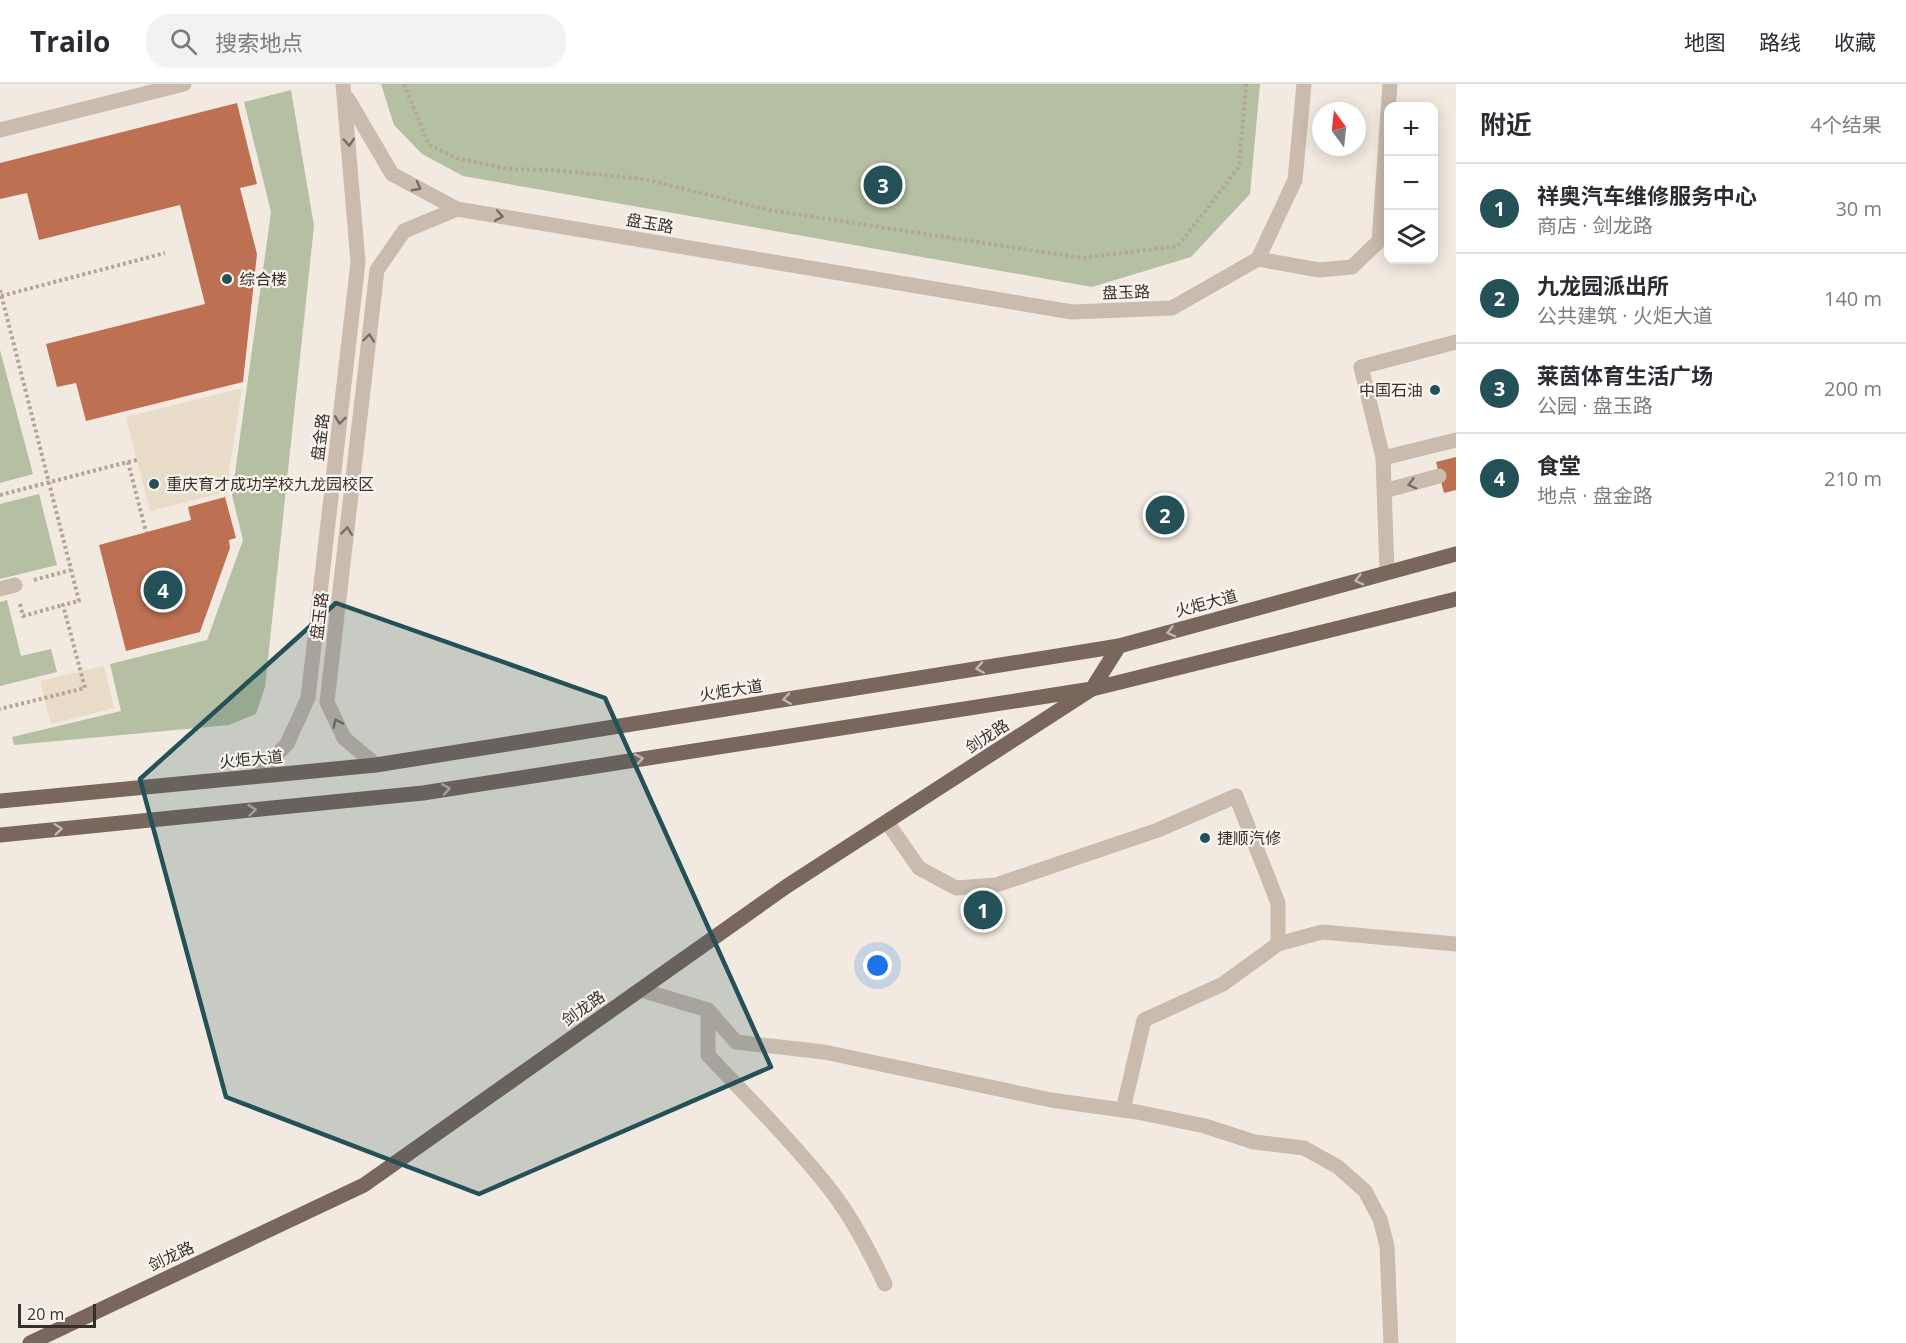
<!DOCTYPE html>
<html lang="zh">
<meta charset="utf-8">
<style>
body{margin:0;font-family:"Open Sans","Noto Sans SC",sans-serif;background:#f2f2f3;color:#2b2b33}
.controls{position:absolute;right:18px;top:18px;display:grid;overflow:hidden;border-radius:12px;box-shadow:0 3px 15px #0003}
.controls button{width:54px;height:54px;display:grid;place-items:center;padding:0;border:0;border-bottom:2px solid #e1e1e2;background:#fff;color:#2b2b33;font:30px sans-serif}
.compass{position:absolute;left:1312px;top:18px;width:54px;height:54px;border-radius:50%;background:#fff;box-shadow:0 3px 15px #0003;rotate:345deg}
.scale{position:absolute;left:18px;bottom:15px;width:78px;box-sizing:border-box;padding-left:6px;border:3px solid #382f2b;border-top:0;font-size:16px;line-height:21px;white-space:nowrap;color:#382f2b;-webkit-text-stroke:4px #f9f4ed;paint-order:stroke}
.you{position:absolute;left:878px;top:882px;width:21px;height:21px;margin:-15px;border:4px solid #fff;border-radius:50%;background:#1a73e8;box-shadow:0 0 0 9px #1a73e833}
.badge{display:grid;place-items:center;width:39px;height:39px;border-radius:50%;background:#235157;color:#fff;font-size:20px;font-weight:700}
.pin{position:absolute;translate:-50% -50%;border:3px solid #fff;box-shadow:0 2px 6px #0006}
.list{margin:0;padding:0;list-style:none}
h2{display:flex;justify-content:space-between;align-items:center;height:78px;margin:0;padding:0 24px;font-size:26px}
h2 small{font-size:20px;font-weight:400;color:#7c7c81}
.list li{display:grid;grid-template-columns:39px 1fr auto;gap:18px;align-items:center;box-sizing:border-box;height:90px;padding:0 24px;border-top:2px solid #e1e1e2}
.list b{display:block;font-size:22px;white-space:nowrap}
.list p{margin:0;font-size:20px;white-space:nowrap;color:#7c7c81}
.list em{font-size:20px;font-style:normal;color:#7c7c81}
.icon{flex:none;width:33px;height:33px;fill:none;stroke:currentColor;stroke-width:2;stroke-linecap:round;stroke-linejoin:round}
.map{position:relative;flex:none;width:1456px;height:1259px;overflow:hidden}
header{display:flex;align-items:center;gap:36px;box-sizing:border-box;height:84px;padding:0 30px;background:#fff;border-bottom:2px solid #e1e1e2}
header strong{font-size:28px}
nav{display:flex;gap:33px;margin-inline-start:auto;font-size:21px}
.search{width:420px;height:54px;background:#f2f2f3;display:flex;align-items:center;gap:15px;box-sizing:border-box;padding:0 21px;border-radius:24px;color:#7c7c81;font-size:22px}
main{display:flex}
aside{flex:1;background:#fff}
.map>svg:first-child{display:block}
.green{fill:#b4c0a1}
.plaza{fill:#e8dcc8}
.building{fill:#bd7152}
.lines{fill:none;stroke-linecap:round;stroke-linejoin:round}
.path{stroke:#b5a597;stroke-width:4;stroke-dasharray:3 3;stroke-linecap:butt}
.service{stroke:#c9bbad;stroke-width:15}
.minor{stroke:#c9bbad;stroke-width:15}
.tertiary{stroke:#c9bbad;stroke-width:15}
.primary{stroke:#79675d;stroke-width:15}
.oneway{stroke:#796e66}
.oneway2{stroke:#bfb5ac}
.marked{fill:#235157;fill-opacity:0.2;stroke:#235157;stroke-width:4.5;stroke-linejoin:round}
.poi-dot{fill:#235157;stroke:#f9f4ed;stroke-width:2}
.labels{text-anchor:middle;stroke-width:4.5;stroke-linejoin:round;paint-order:stroke}
.street-label{font-size:16px;fill:#382f2b;stroke:#f9f4ed}
.poi-label{font-size:16px;fill:#382f2b;stroke:#f9f4ed;text-anchor:start}
</style>
<header>
<strong>Trailo</strong>
<div class="search"><svg class="icon" aria-label="search" viewBox="0 0 24 24"><circle cx="10" cy="10" r="6"/><path d="M15 15l6 6"/></svg>搜索地点</div>
<nav><a>地图</a><a>路线</a><a>收藏</a></nav>
</header>
<main>
<div class="map">
<svg width="1456" height="1259" viewBox="0 0 1456 1259">
<rect width="100%" height="100%" fill="#f2eae0"/>
<path class="green" d="M381,0H1260L1250,110L1191,173L1092,203L463,92L422,70L394,41Z
M291,6L314,142L265,603L256,630L229,641L14,661L12,653L121,627L110,580L207,556L243,456L232,411L271,128L244,18Z
M0,266L33,390L0,399Z
M39,410L57,481L0,495V420Z
M7,516L21,572L51,565L57,588L0,602V518Z"/>
<path class="plaza" d="M242,304L226,408L150,427L126,333Z
M104,582L114,624L51,640L40,597Z"/>
<path class="building" d="M237,19L257,100L240,104L257,170L243,298L86,337L76,299L57,303L46,260L205,220L180,121L39,156L27,109L0,115V79Z
M1456,373V406L1444,409L1436,378Z
M225,413L236,454L229,456L230,464L200,548L126,567L99,461L191,436L188,423Z"/>
<g class="lines">
<path class="path" d="M404,0L429,61L457,74L508,85L552,86L644,95L769,126L1082,174L1178,162L1239,83L1246,0
M0,206L79,517L63,521L85,604L0,625
M1,212L165,169
M128,378L137,376
M0,411L128,378L146,448
M34,496L71,486
M20,520L23,532L63,521"/>
<path class="service" d="M0,46L184,0
M1383,374L1456,356
M1384,407L1439,392
M1387,488L1383,374L1361,283L1456,258
M0,505L15,501
M887,738L919,784L956,804L996,801L1158,746L1236,712L1278,819V860
M641,906L708,926V971C749,1015 792,1057 829,1104C852,1133 869,1167 885,1200
M708,926L736,958L824,968L1051,1016L1137,1028L1205,1042L1254,1058L1304,1064L1338,1083L1365,1107L1380,1135L1387,1162L1391,1259
M1123,1026L1144,936L1223,900L1278,860L1322,848L1456,860"/>
<path class="minor" d="M1258,175L1319,186L1352,183L1379,157L1390,0"/>
<path class="tertiary" d="M348,15L392,90L457,125
M376,681L344,654L327,618L377,186L404,147L457,125L1072,228L1172,224L1258,175L1295,96L1304,0
M254,693L287,660L308,614L358,178L343,0"/>
<path class="primary" d="M0,717L376,681L1119,562L1456,470
M0,751L423,709L1092,605L1456,515
M30,1259L364,1101L787,802L1092,605L1119,562"/>
</g>
<defs><path id="oneway-chevron" d="M-2-3.5L2.5 0L-2 3.5" fill="none" stroke-width="1.6" stroke-linecap="round" stroke-linejoin="round" transform="scale(1.5)"/></defs>
<g class="oneway">
<use href="#oneway-chevron" transform="translate(349 58) rotate(86)"/>
<use href="#oneway-chevron" transform="translate(417 103) rotate(28)"/>
<use href="#oneway-chevron" transform="translate(499 132) rotate(10)"/>
<use href="#oneway-chevron" transform="translate(369 254) rotate(-83)"/>
<use href="#oneway-chevron" transform="translate(340 336) rotate(97)"/>
<use href="#oneway-chevron" transform="translate(1412 400) rotate(165)"/>
<use href="#oneway-chevron" transform="translate(347 447) rotate(-83)"/>
<use href="#oneway-chevron" transform="translate(337 639) rotate(-115)"/>
</g>
<g class="oneway2">
<use href="#oneway-chevron" transform="translate(1359 496) rotate(165)"/>
<use href="#oneway-chevron" transform="translate(1171 548) rotate(165)"/>
<use href="#oneway-chevron" transform="translate(980 584) rotate(171)"/>
<use href="#oneway-chevron" transform="translate(787 615) rotate(171)"/>
<use href="#oneway-chevron" transform="translate(639 675) rotate(-9)"/>
<use href="#oneway-chevron" transform="translate(446 705) rotate(-9)"/>
<use href="#oneway-chevron" transform="translate(252 726) rotate(-6)"/>
<use href="#oneway-chevron" transform="translate(58 745) rotate(-6)"/>
</g>
<path class="marked" d="M336,519L605,614L771,983L479,1110L226,1013L140,695Z"/>
<g class="poi-dot">
<circle cx="227" cy="195" r="6"/>
<circle cx="1435" cy="306" r="6"/>
<circle cx="154" cy="400" r="6"/>
<circle cx="1205" cy="754" r="6"/>
</g>
<g class="labels">
<g class="street-label">
<text transform="translate(650 139) rotate(10)" y="6">盘玉路</text>
<text transform="translate(1126 208) rotate(-2)" y="6">盘玉路</text>
<text transform="translate(320 353) rotate(-83)" y="6">盘金路</text>
<text transform="translate(1206 519) rotate(-15)" y="6">火炬大道</text>
<text transform="translate(319 532) rotate(-83)" y="6">盘玉路</text>
<text transform="translate(731 606) rotate(-9)" y="6">火炬大道</text>
<text transform="translate(987 652) rotate(-33)" y="6">剑龙路</text>
<text transform="translate(251 675) rotate(-5)" y="6">火炬大道</text>
<text transform="translate(583 924) rotate(-35)" y="6">剑龙路</text>
<text transform="translate(171 1172) rotate(-25)" y="6">剑龙路</text>
</g>
<g class="poi-label">
<text x="239" y="201">综合楼</text>
<text x="1423" y="312" text-anchor="end">中国石油</text>
<text x="166" y="406">重庆育才成功学校九龙园校区</text>
<text x="1217" y="760">捷顺汽修</text>
</g>
</g>
</svg>
<div class="controls">
<button>+</button>
<button>−</button>
<button><svg class="icon" aria-label="layers" viewBox="0 0 24 24"><path d="M12 4l9 5-9 5-9-5zM3 14l9 5 9-5"/></svg></button>
</div>
<svg class="compass" viewBox="-18 -18 36 36"><path d="M0-13l5 13h-10z" fill="#e53935"/><path d="M0 13l5-13h-10z" fill="#7c7c81"/></svg>
<div class="scale">20 m</div>
<div class="you"></div>
<div class="pin badge" style="left:983px;top:826px">1</div>
<div class="pin badge" style="left:1165px;top:431px">2</div>
<div class="pin badge" style="left:883px;top:101px">3</div>
<div class="pin badge" style="left:163px;top:506px">4</div>
</div>
<aside>
<h2>附近<small>4个结果</small></h2>
<ul class="list">
<li><span class="badge">1</span><div><b>祥奥汽车维修服务中心</b><p>商店 · 剑龙路</p></div><em>30 m</em></li>
<li><span class="badge">2</span><div><b>九龙园派出所</b><p>公共建筑 · 火炬大道</p></div><em>140 m</em></li>
<li><span class="badge">3</span><div><b>莱茵体育生活广场</b><p>公园 · 盘玉路</p></div><em>200 m</em></li>
<li><span class="badge">4</span><div><b>食堂</b><p>地点 · 盘金路</p></div><em>210 m</em></li>
</ul>
</aside>
</main>
